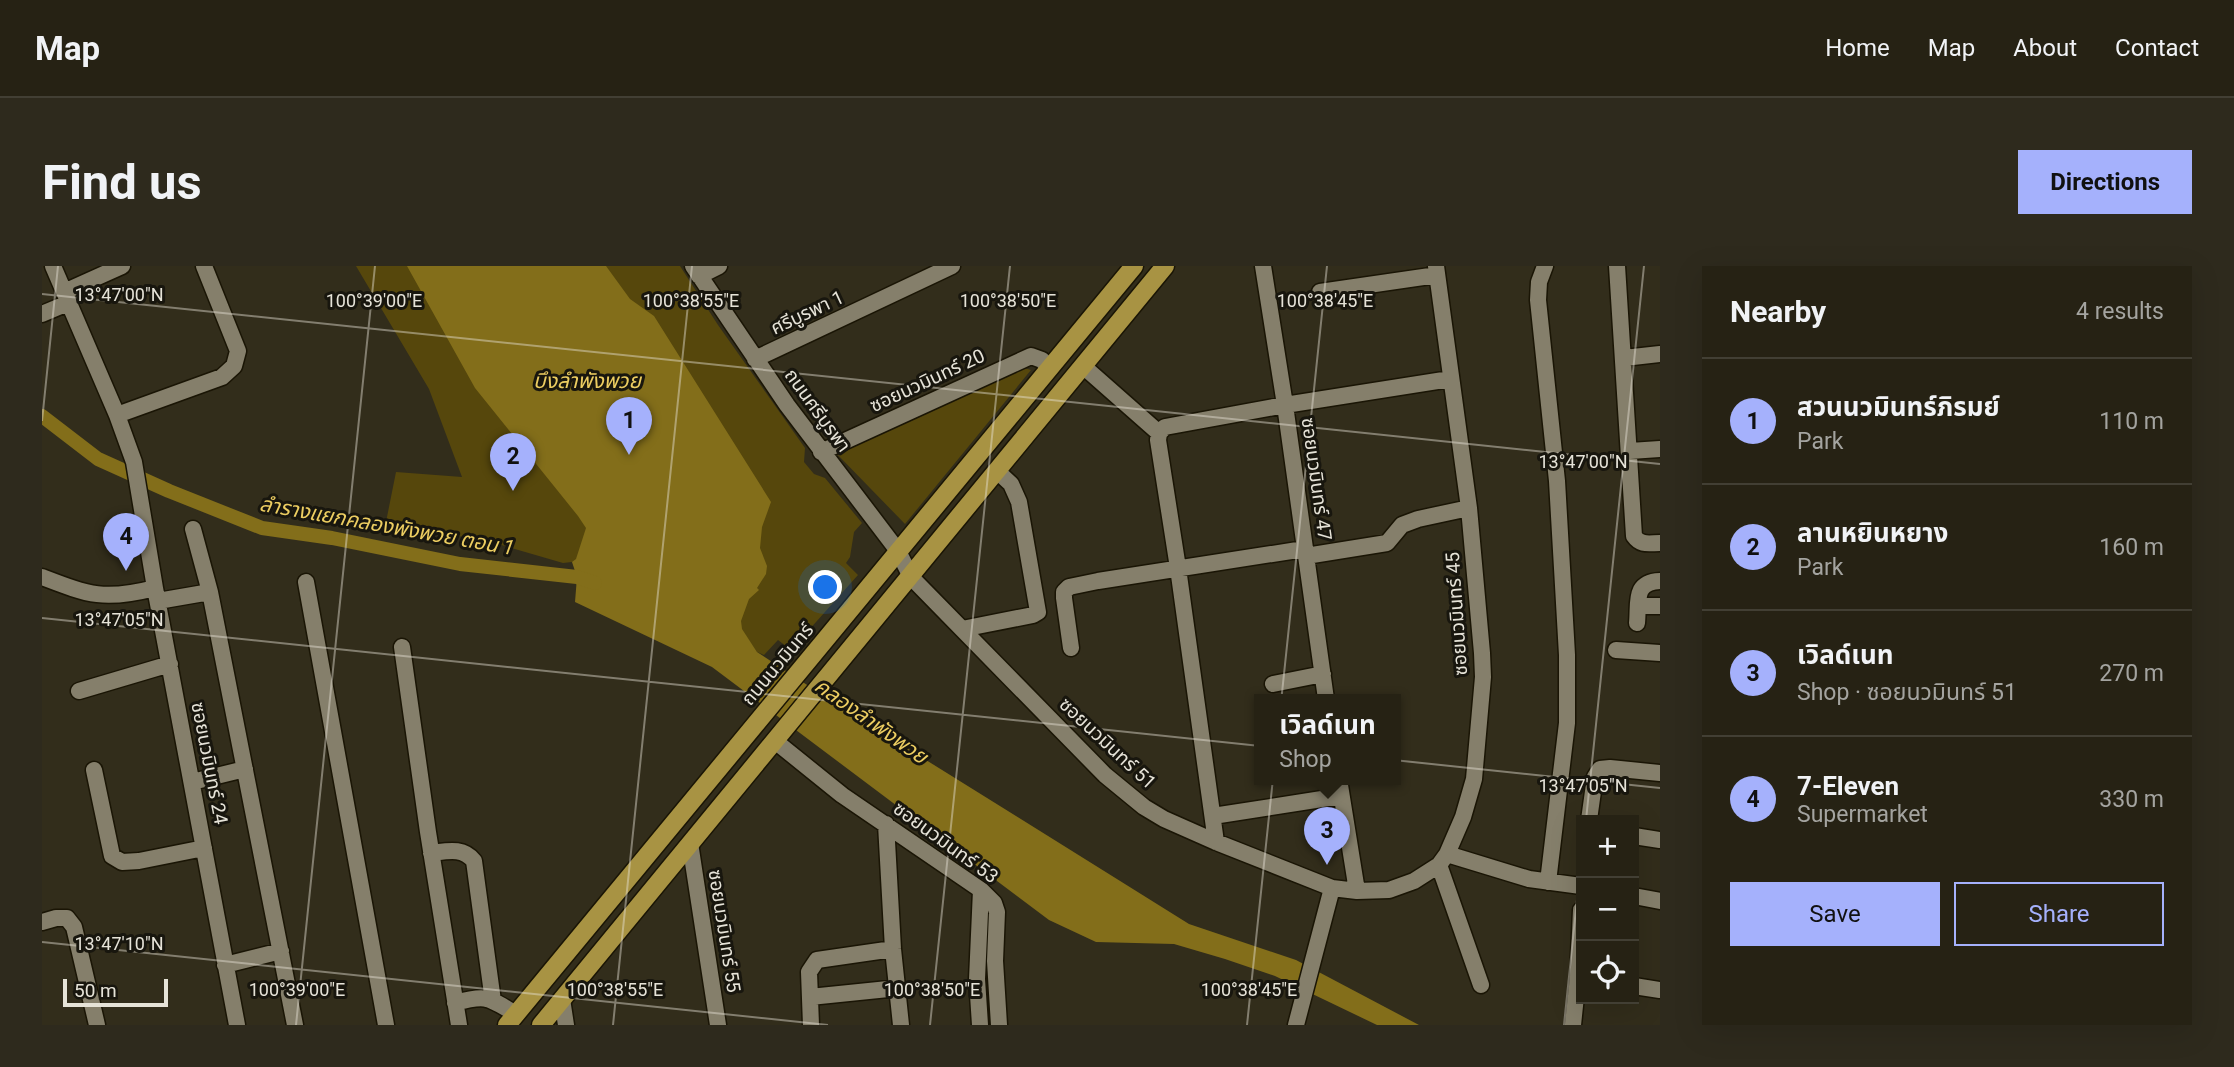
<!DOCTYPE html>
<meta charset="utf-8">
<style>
body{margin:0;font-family:Roboto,"Noto Sans Thai",sans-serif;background:#2e2a1d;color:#f1f3f6}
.controls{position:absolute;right:21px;bottom:21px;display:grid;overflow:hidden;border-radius:0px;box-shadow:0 7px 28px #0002}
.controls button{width:63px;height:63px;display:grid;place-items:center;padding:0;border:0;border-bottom:2px solid #423f34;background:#262214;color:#f1f3f6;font:35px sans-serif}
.scale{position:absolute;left:21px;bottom:18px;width:105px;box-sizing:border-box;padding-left:7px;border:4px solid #e6e3d8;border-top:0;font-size:19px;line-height:24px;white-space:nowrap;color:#e6e3d8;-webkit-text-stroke:5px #18160e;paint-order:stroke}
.you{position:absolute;left:784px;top:322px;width:24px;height:24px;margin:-18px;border:5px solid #fff;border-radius:50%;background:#1a73e8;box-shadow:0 0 0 10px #1a73e833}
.badge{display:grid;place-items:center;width:46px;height:46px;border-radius:50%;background:#a5b1fc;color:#111;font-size:23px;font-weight:700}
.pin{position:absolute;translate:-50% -58px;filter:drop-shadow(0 2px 4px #0008)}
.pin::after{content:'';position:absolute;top:37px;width:24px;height:21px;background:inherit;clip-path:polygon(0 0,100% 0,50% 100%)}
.popup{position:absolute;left:1212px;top:428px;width:147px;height:91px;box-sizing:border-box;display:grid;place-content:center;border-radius:0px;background:#262214;filter:drop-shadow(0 2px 5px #0005);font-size:23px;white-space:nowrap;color:#a4a4a0}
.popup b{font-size:26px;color:#f1f3f6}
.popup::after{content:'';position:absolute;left:50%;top:100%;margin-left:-14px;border:14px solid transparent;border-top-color:#262214}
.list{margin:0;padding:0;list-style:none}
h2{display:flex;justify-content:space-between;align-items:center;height:91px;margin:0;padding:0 28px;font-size:30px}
h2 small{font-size:23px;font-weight:400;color:#a4a4a0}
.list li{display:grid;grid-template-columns:46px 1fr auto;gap:21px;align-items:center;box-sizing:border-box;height:126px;padding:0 28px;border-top:2px solid #423f34}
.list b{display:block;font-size:26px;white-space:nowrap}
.list p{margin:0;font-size:23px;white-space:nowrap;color:#a4a4a0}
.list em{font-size:23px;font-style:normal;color:#a4a4a0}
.actions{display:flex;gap:14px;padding:21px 28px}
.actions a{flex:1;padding:16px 0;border:2px solid #a5b1fc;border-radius:0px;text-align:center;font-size:24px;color:#a5b1fc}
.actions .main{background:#a5b1fc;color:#111}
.icon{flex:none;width:38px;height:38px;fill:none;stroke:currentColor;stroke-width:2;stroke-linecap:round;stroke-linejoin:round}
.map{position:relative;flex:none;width:1618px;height:759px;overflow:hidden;border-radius:0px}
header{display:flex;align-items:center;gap:42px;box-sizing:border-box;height:98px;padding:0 35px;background:#262214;border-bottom:2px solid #423f34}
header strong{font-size:33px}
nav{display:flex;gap:38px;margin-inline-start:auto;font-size:24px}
.intro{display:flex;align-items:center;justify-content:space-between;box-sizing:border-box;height:168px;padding:0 42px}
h1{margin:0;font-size:49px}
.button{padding:18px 32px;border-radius:0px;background:#a5b1fc;color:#111;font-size:24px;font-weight:700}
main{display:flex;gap:42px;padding:0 42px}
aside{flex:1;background:#262214;border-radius:0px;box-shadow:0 7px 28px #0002}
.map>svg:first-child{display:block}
.green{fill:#56470c}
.water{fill:#836e1a}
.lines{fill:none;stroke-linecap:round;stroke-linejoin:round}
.canal{stroke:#836e1a;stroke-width:14}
.minor-casing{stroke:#1a1505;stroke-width:19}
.major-casing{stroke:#1a1505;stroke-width:21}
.minor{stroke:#857f6b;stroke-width:16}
.major{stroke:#a89343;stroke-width:18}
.ticks{fill:none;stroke:#e6e3d8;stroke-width:2;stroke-opacity:0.45}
.labels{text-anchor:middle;stroke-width:6;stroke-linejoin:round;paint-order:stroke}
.street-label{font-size:19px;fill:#e6e3d8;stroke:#18160e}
.water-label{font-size:21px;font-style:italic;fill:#eccd61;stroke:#18160e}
.ticks-label{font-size:18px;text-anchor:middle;fill:#e6e3d8;stroke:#18160e;stroke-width:6;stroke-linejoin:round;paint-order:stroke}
</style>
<header>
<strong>Map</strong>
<nav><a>Home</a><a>Map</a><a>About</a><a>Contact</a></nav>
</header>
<div class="intro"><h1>Find us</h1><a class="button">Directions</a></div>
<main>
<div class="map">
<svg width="1618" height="759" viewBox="0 0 1618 759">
<rect width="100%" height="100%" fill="#322d1b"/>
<path class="green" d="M314,0H638L676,59L763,182L762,196L772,208L783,212L820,257L812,266L808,291L804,297L816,309L749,384L736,374L722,389L715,386L699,363L530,296L521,297L439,273L343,261L354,206L420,211L387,123Z
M976,100L989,104L863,258L792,185Z"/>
<path class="water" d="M365,0H564L588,33L612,50L729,236L720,261L718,282L725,300L724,308L715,322L717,324L707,333L699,355L700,363L715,386L791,436L1147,658L1254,694L1377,759H1335L1233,710L1183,693L1132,678L1054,676L1007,654L670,401L533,336L535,311L530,296L534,293L544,262L536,250L433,122Z"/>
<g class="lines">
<path class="canal" d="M0,150L56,193L127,225L220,262L290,272L418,298L535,311L553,317"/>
<g class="minor-casing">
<path id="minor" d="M11,0L75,149L92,196L113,322L195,759
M651,0L745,139L856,285L869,311L1063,509L1102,541L1122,553L1174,576L1290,622L1315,625L1347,624L1372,615L1397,599L1405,588L1421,551L1432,513L1441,411L1440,387L1427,242L1394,0
M1221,0L1243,139L1284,433
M1503,0L1497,16L1496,34L1515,215L1525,389V457L1506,616
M1575,0L1592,270C1599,280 1607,277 1618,277
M657,10L677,0
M22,26L80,0
M1278,26L1395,9
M0,48L26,37
M1582,92L1618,88
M713,93L910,0
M1041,100L1117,167
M75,149L180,111L192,100L196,85L162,0
M1588,185L1618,183
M779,186L989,90L1000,94L1007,102
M151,263L168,326L253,759
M1264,290L1345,277L1360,259L1376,253L1427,242
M0,311C47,329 62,335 113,322
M264,316L344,759
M116,335L168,326
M1597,340H1618
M1595,357C1597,336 1591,316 1618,315
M920,363L991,349L996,346L977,236L969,218L955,205
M360,381L386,566L417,759
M1029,382L1022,332V326L1027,321L1056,315L1262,283
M1574,384L1618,387
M1231,418L1281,408
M37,425L128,398
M733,475L800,529L939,624L952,637L955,646L953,695L957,759
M52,504L70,590L80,596L97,595L162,582
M1297,513L1315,625
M150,516L203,503
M1171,550L1299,530
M1547,554L1553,511L1558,503L1568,502L1618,507
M844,558L851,683L859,759
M1592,570L1618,574
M1174,576L1136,302L1116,174L1117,167L1123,161L1243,139L1408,113
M648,577L676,759
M389,587C406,585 421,581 432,595L451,735
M1405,588L1487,613L1539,620
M1397,599L1439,719
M1592,630L1618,635
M0,656L14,652H25L32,661L55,759
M183,699L239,685
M1592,720L1618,724
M768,731L856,722
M520,733L524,759
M413,737C446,728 446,732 474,748
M769,759L767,706L775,694L851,683
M938,759L935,713L939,624
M1254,759L1290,622
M1531,759L1536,711L1539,644"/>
</g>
<g class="major-casing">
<path id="major" d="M465,759L1092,0
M499,759L1123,0"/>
</g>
<use href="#minor" class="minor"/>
<use href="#major" class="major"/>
</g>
<path class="ticks" d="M0,28L1618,198M0,155L16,0M0,352L1618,522M1544,554L1602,0M0,676L786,759M254,759L333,0M571,759L650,0M888,759L968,0M1205,759L1285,0M1522,759L1539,595"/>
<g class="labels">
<g class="street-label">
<text transform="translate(765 46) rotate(-25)" y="7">ศรีบูรพา 1</text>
<text transform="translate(885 114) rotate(-25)" y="7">ซอยนวมินทร์ 20</text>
<text transform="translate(776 144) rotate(54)" y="7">ถนนศรีบูรพา</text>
<text transform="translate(1275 213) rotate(82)" y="7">ซอยนวมินทร์ 47</text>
<text transform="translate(1414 348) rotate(-94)" y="7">ซอยนวมินทร์ 45</text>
<text transform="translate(735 398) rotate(-50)" y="7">ถนนนวมินทร์</text>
<text transform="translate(1066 477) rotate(43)" y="7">ซอยนวมินทร์ 51</text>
<text transform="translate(168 497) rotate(79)" y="7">ซอยนวมินทร์ 24</text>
<text transform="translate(904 576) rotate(36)" y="7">ซอยนวมินทร์ 53</text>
<text transform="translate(683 665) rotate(81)" y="7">ซอยนวมินทร์ 55</text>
</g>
<g class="water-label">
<text x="545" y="122">บึงลำพังพวย</text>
<text transform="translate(345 260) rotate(10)" y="7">ลำรางแยกคลองพังพวย ตอน 1</text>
<text transform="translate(829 455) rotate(35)" y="7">คลองลำพังพวย</text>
</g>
</g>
<g class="ticks-label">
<text x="77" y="35">13°47'00"N</text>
<text x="332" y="41">100°39'00"E</text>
<text x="649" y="41">100°38'55"E</text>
<text x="966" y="41">100°38'50"E</text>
<text x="1283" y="41">100°38'45"E</text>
<text x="1541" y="202">13°47'00"N</text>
<text x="77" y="360">13°47'05"N</text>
<text x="1541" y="526">13°47'05"N</text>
<text x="77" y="684">13°47'10"N</text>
<text x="255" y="730">100°39'00"E</text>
<text x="573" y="730">100°38'55"E</text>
<text x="890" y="730">100°38'50"E</text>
<text x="1207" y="730">100°38'45"E</text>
</g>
</svg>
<div class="controls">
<button>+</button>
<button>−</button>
<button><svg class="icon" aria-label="locate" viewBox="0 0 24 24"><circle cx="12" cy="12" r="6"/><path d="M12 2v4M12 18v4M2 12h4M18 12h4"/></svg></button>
</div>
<div class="scale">50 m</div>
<div class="you"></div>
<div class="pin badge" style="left:587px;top:189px">1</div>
<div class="pin badge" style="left:471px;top:225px">2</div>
<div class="pin badge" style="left:1285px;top:599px">3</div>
<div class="popup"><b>เวิลด์เนท</b>Shop</div>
<div class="pin badge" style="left:84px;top:305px">4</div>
</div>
<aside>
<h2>Nearby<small>4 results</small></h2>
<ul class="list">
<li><span class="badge">1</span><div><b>สวนนวมินทร์ภิรมย์</b><p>Park</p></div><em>110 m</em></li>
<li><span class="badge">2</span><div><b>ลานหยินหยาง</b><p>Park</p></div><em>160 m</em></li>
<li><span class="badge">3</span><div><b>เวิลด์เนท</b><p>Shop · ซอยนวมินทร์ 51</p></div><em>270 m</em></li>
<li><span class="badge">4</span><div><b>7-Eleven</b><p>Supermarket</p></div><em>330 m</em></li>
</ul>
<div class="actions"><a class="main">Save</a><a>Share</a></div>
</aside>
</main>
